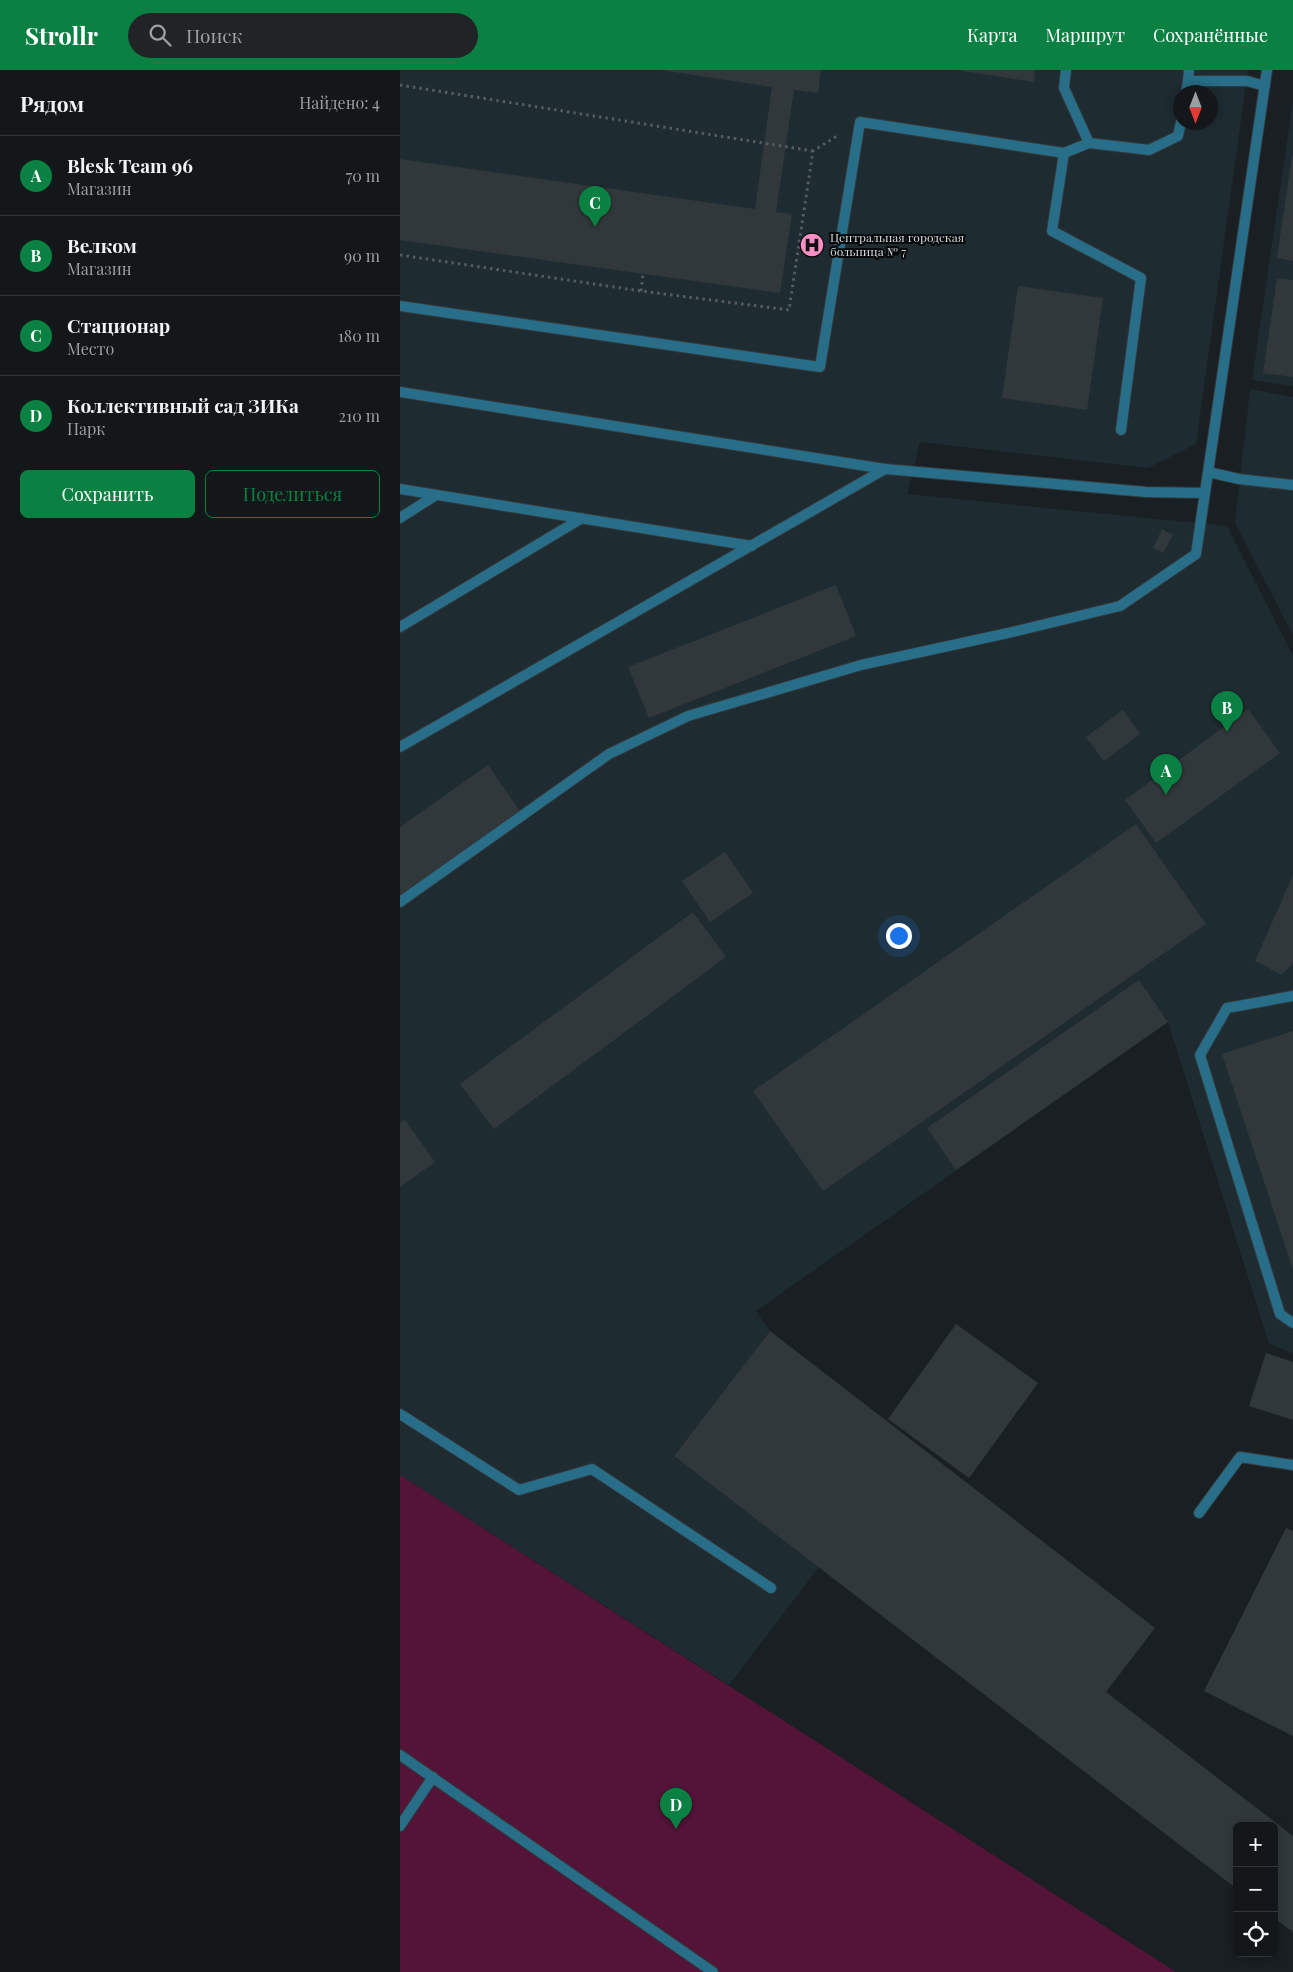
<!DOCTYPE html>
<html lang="ru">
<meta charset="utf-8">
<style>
body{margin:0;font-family:"Playfair Display",serif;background:#202427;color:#f1f3f6}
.controls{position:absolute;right:15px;bottom:15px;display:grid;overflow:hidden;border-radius:8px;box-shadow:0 2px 12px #0003}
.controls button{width:45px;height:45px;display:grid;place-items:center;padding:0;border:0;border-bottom:1px solid #323639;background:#13171a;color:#f1f3f6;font:25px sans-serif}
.compass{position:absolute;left:773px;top:15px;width:45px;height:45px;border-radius:50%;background:#13171a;box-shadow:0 2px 12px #0003;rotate:180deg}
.you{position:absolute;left:498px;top:865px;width:18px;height:18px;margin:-12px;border:4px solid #fff;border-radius:50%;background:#1a73e8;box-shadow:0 0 0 8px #1a73e833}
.badge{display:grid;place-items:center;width:32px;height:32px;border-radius:50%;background:#0b8043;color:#fff;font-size:16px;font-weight:700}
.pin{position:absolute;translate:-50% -41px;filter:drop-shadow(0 1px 2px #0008)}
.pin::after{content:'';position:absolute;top:26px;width:18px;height:15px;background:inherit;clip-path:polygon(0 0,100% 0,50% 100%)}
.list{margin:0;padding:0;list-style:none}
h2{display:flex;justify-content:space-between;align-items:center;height:65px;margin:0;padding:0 20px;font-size:21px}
h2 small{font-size:16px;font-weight:400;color:#9d9fa2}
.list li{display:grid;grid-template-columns:32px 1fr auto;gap:15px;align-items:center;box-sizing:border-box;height:80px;padding:0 20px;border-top:1px solid #323639}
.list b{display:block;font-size:19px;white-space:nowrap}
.list p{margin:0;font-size:16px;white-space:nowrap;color:#9d9fa2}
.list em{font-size:16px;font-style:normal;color:#9d9fa2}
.actions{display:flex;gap:10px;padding:15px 20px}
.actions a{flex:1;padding:11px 0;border:1px solid #0b8043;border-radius:8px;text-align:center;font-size:18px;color:#0b8043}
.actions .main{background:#0b8043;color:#fff}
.icon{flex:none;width:28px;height:28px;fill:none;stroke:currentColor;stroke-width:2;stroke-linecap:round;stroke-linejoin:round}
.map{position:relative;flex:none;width:893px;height:1902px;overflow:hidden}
header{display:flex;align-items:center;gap:30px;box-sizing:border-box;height:70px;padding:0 25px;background:#0b8043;color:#fff}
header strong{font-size:24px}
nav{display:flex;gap:28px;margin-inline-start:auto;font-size:18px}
.search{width:350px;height:45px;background:#202427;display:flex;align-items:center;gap:12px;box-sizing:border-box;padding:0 18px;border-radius:28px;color:#9d9fa2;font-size:19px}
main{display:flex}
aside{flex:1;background:#13171a}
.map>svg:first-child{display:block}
.built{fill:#1e2b30;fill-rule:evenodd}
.green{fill:#531437}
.building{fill:#31383b}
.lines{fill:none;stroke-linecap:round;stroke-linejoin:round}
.service-casing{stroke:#33393c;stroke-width:12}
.path{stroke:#565b5e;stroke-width:3;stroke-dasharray:2.5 4;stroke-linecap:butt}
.service{stroke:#286e88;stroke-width:10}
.labels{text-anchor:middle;stroke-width:4;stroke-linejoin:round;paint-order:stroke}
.poi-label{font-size:12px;fill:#d3d7d9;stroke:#06090a;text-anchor:start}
</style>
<header>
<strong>Strollr</strong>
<div class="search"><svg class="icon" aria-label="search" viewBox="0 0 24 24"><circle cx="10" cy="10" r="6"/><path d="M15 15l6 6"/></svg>Поиск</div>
<nav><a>Карта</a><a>Маршрут</a><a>Сохранённые</a></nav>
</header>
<main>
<aside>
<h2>Рядом<small>Найдено: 4</small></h2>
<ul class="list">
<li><span class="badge">A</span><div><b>Blesk Team 96</b><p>Магазин</p></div><em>70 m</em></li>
<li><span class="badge">B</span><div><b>Велком</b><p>Магазин</p></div><em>90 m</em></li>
<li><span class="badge">C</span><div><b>Стационар</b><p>Место</p></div><em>180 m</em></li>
<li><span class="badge">D</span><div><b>Коллективный сад ЗИКа</b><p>Парк</p></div><em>210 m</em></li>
</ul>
<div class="actions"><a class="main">Сохранить</a><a>Поделиться</a></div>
</aside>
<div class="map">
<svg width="893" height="1902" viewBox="0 0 893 1902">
<rect width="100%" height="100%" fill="#191f22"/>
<path class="built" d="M0,0H848L796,374L748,398L520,372L507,424L827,456L893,586V1283L869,1274L768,952L356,1241L370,1261L274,1386L419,1497L329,1615L0,1405ZM781,22H811V52H781Z
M893,30V316L852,310Z
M850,319L893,327V565L835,453Z"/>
<path class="green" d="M0,1405L776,1902H0Z"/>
<path class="building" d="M261,0H421L418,23L394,20L376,142L392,144L380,223L0,170V89L355,139L372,17Z
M556,0H635L634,12Z
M892,86H893V191L877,188Z
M877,208L893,210V307L863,303Z
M618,216L703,228L687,340L602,328Z
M762,459L773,465L763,483L753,478Z
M436,515L456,566L249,648L228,597Z
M848,639L880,683L756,773L725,730Z
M723,640L740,664L704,691L686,667Z
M88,695L121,743L0,826V757Z
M736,754L806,854L423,1121L353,1021Z
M325,782L353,823L310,852L282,811Z
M893,805V893L882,905L855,891Z
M293,842L326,887L94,1059L60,1014Z
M739,910L768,952L556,1100L527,1058Z
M893,961V1200L822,984Z
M5,1050L35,1092L0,1117V1053Z
M556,1254L638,1313L569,1408L488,1349Z
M370,1261L755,1558L706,1622L893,1766V1862L874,1848V1756H837V1819L274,1386Z
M866,1283L893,1292V1350L849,1336Z
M886,1458L893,1461V1666L804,1621Z"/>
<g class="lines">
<g class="service-casing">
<path id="service" d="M666,0L664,18L689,73
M789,0L788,11H847L865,16
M786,22L788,11
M0,236L420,297L460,52L664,83
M0,322L485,399
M721,360L741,208L652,161L664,83L689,73L749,80L778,66L781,52
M808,402L839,409L893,415
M0,419L352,476
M0,448L36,425
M0,557L182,448
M0,677L485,399L746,422L805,423
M0,832L209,684L288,646L461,595L608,563L720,536L796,484L867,0
M893,926L827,938L800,985L880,1244L893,1253
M0,1344L119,1420L192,1399L371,1518
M799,1443L840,1387L893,1395
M0,1685L313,1902
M0,1756L33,1707"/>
</g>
<path class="path" d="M0,15L413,81
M0,185L241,221L389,240L413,81L437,66
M241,221L243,204"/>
<use href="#service" class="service"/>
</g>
<defs>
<g id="hospital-disc" transform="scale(1.25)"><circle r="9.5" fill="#fb8fc5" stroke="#06090a"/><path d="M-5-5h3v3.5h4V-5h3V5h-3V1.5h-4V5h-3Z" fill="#111"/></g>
</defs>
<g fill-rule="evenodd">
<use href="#hospital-disc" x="412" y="175"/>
</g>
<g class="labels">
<g class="poi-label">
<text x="430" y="172">Центральная городская<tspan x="430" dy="14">больница № 7</tspan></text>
</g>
</g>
</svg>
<div class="controls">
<button>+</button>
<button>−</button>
<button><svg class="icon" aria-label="locate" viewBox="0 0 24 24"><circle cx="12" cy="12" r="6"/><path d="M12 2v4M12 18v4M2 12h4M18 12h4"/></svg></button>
</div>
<svg class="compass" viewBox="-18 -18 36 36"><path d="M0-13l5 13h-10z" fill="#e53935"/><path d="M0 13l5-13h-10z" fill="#9d9fa2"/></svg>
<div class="you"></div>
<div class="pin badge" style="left:766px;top:725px">A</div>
<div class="pin badge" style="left:827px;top:662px">B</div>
<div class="pin badge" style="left:195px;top:157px">C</div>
<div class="pin badge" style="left:276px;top:1759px">D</div>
</div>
</main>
